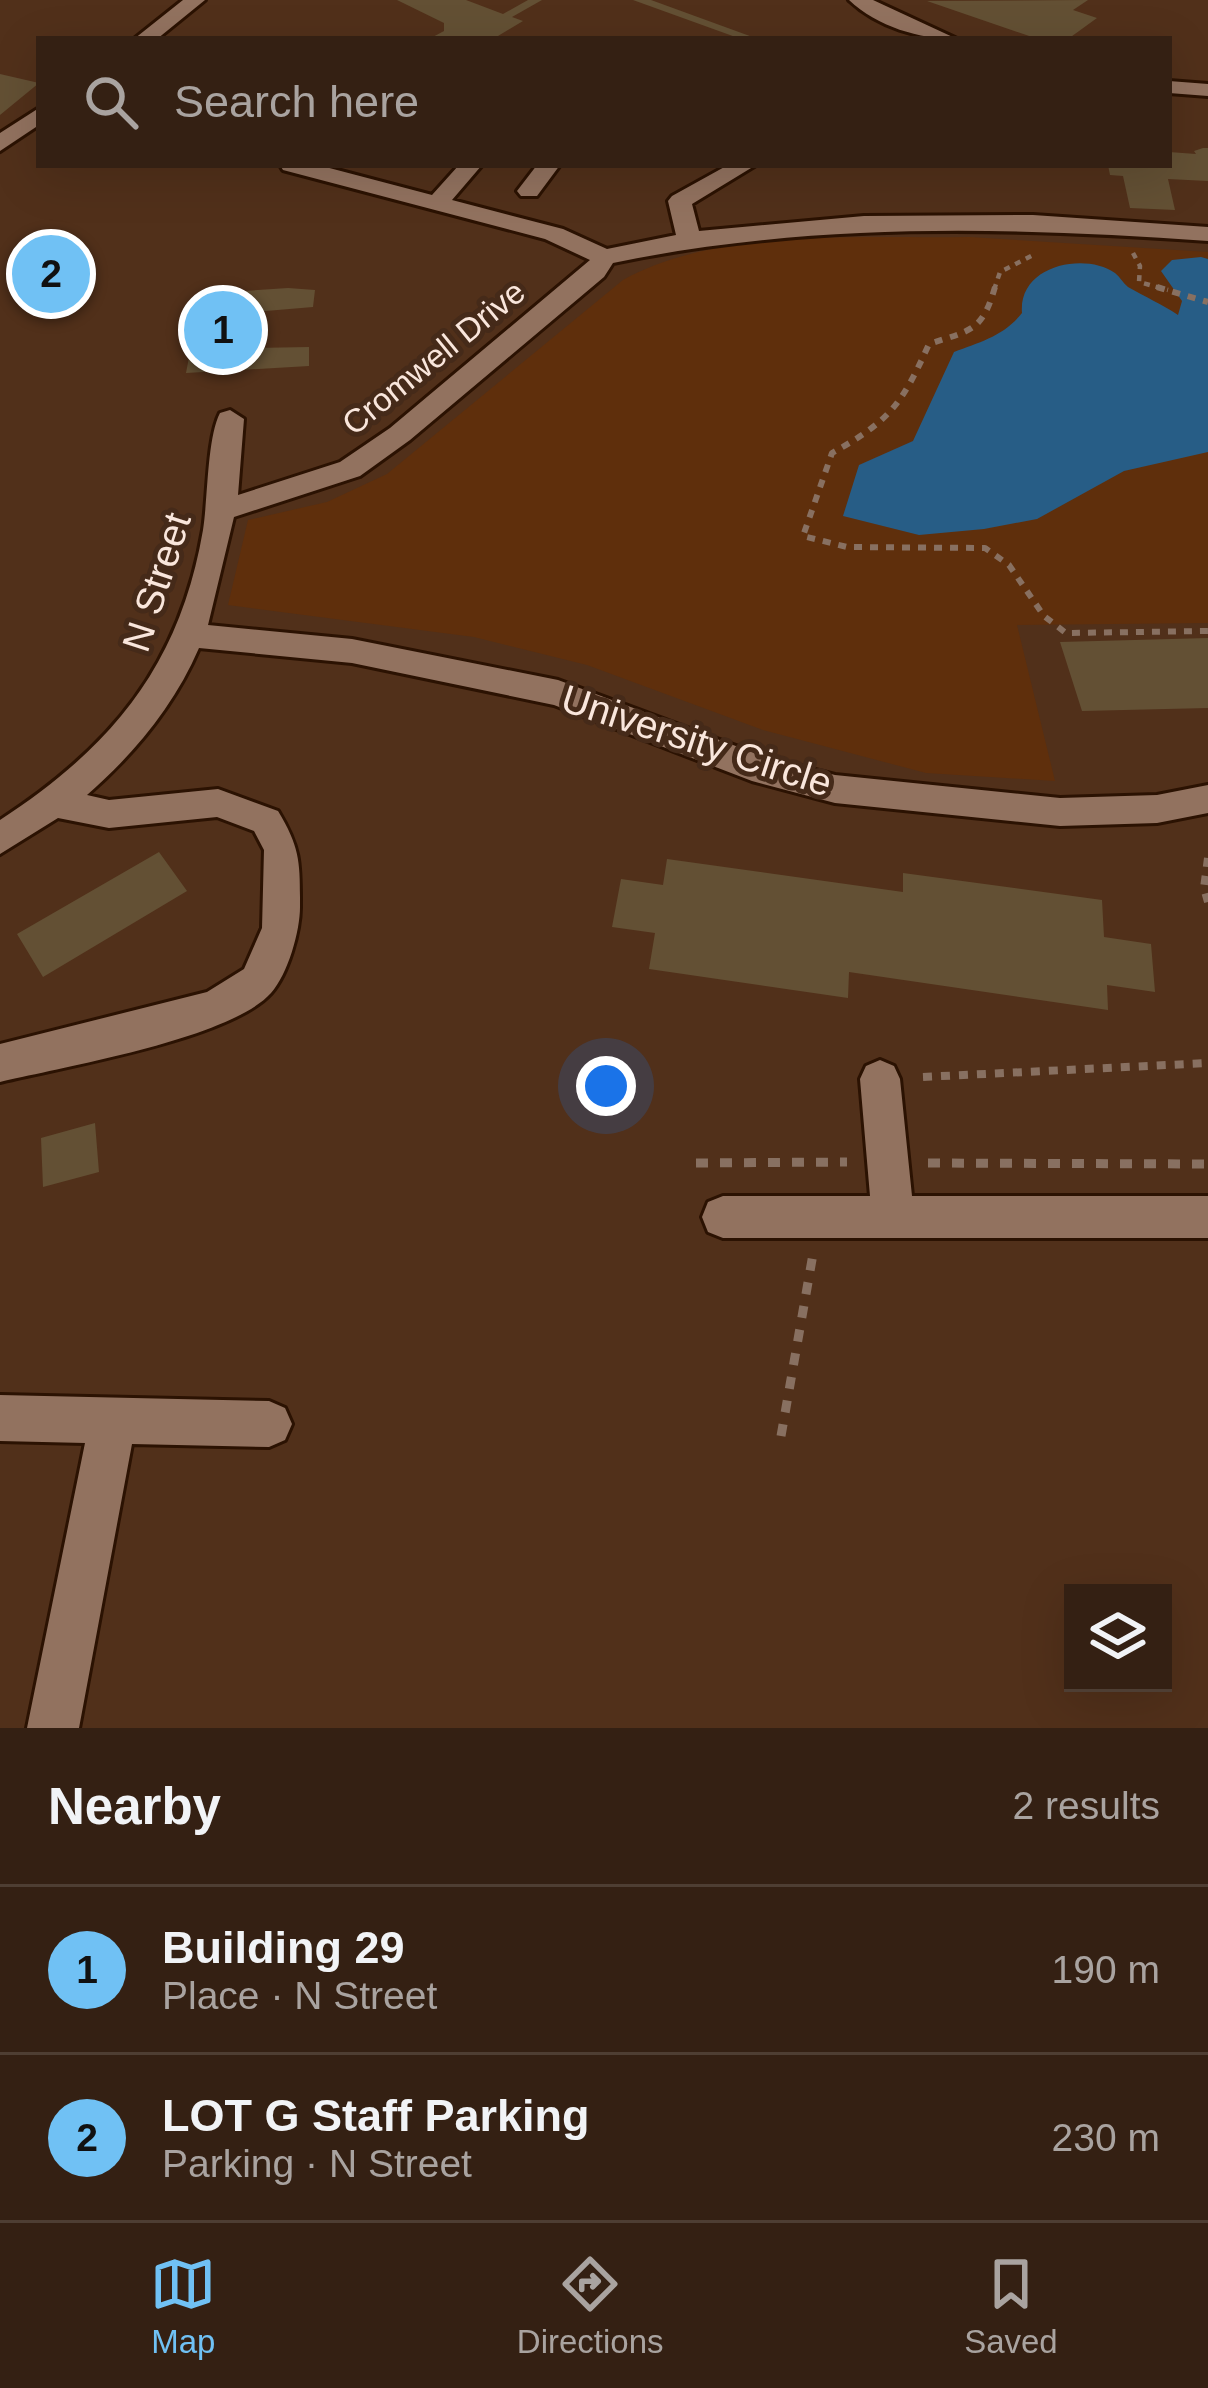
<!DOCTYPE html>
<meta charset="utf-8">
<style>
body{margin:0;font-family:Helvetica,sans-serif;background:#3f2d21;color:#f1f3f6}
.controls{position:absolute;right:36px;bottom:36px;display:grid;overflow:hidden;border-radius:0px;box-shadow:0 12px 48px #0002}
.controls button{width:108px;height:108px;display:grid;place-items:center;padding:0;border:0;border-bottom:3px solid #4e3e33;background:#342013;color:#f1f3f6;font:60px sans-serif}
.you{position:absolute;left:606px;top:1086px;width:42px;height:42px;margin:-30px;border:9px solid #fff;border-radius:50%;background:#1a73e8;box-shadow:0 0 0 18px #1a73e833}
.badge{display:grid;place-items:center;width:78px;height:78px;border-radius:50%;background:#70c1f4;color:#111;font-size:39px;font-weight:700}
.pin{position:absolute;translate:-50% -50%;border:6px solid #fff;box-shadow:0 3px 12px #0006}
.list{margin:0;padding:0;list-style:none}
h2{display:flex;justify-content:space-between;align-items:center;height:156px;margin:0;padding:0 48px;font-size:51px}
h2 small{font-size:39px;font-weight:400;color:#a9a3a0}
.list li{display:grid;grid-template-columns:78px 1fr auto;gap:36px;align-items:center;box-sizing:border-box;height:168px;padding:0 48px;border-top:3px solid #4e3e33}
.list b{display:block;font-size:45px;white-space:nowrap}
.list p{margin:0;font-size:39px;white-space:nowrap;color:#a9a3a0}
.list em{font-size:39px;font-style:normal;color:#a9a3a0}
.icon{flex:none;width:66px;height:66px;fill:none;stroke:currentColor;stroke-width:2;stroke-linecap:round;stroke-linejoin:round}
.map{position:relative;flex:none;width:1208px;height:1728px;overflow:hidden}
.search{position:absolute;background:#342013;box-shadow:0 12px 48px #0002;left:36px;right:36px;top:36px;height:132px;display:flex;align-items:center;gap:30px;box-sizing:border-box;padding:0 42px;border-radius:0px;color:#a9a3a0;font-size:45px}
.sheet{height:492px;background:#342013}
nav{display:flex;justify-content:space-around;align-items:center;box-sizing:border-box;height:168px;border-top:3px solid #4e3e33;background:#342013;font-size:33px;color:#a9a3a0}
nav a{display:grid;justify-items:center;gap:6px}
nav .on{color:#70c1f4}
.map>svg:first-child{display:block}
.built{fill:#51301a;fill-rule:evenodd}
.green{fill:#5f2f0c}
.water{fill:#275d86}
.building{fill:#635034}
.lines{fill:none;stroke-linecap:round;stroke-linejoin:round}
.minor-casing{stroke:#2b1202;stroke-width:6}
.path-far3{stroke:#887061;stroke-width:4.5;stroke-dasharray:6 6;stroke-linecap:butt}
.path-far2{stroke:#887061;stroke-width:6;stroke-dasharray:8 8;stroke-linecap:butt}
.path-far1{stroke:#887061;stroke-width:8;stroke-dasharray:9 9;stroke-linecap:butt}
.path{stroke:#887061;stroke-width:9;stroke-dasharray:12 12;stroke-linecap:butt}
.minor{fill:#92725f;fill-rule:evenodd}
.labels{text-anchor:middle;stroke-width:10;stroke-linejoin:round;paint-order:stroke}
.far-street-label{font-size:33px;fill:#f9e6dc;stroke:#452a19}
.street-label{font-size:39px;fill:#f9e6dc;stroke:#452a19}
</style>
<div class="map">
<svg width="1208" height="1728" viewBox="0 0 1208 1728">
<rect width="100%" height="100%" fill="#452a19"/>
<path class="built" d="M0,0H1208V1728H0ZM39,39H1169V165H39ZM1073,1593H1163V1683H1073Z"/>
<path class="green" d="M969,237L1208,252V623L1017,625L1055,781L926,773L763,730L587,665L474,637L228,605L248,520L327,502L387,474L623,280C718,227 860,239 969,237Z"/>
<path class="water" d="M1201,257L1208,259V452L1124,471L1037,519L984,529L919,535L843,516L859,465L913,441L954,352C980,342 1004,336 1022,313C1018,265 1085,252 1115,273C1120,277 1123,283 1128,287C1145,297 1162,304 1178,315L1182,301L1161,271L1172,260Z"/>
<path class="building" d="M397,0H466L503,14L528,0H542L512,17L523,21L493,39H429L444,31V23Z
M633,0H651L758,39H741Z
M1088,0L1073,10L1097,18L1068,39H1038L927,1Z
M0,74L39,83L0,115Z
M1203,148H1208V181L1168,179L1175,210L1130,208L1123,176L1110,175L1108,165H1169V152L1196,154L1194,151Z
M288,288L315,290L313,307L254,312L249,348L309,347V366L186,373L201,294Z
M1208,638V708L1082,711L1060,642Z
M159,852L187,891L43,977L17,934Z
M667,859L903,892V873L1102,900L1104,937L1151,944L1155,992L1107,985L1108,1010L849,972L848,998L649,969L655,933L612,927L621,879L663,885Z
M95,1123L99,1172L43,1187L41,1138Z"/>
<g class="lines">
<g class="minor-casing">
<path id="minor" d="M183,0H205L157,39H134Z
M849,0H873L957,39C919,39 878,27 849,0Z
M1169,81L1208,84V96L1169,93Z
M39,108V125L0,151V133Z
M280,165H318L432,195L459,165H482L452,200L563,229L607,249L676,235L668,201L672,196L728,165H756L692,204L699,231L864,216L1033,215L1208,227V241C1008,227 811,222 613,263L604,277L410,440L360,476L234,517L208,625L352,639L558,680L768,758L835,775L1060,798L1157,795L1208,785V813L1157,823L1060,826L835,803L752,781L554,705L352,663L199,648C174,706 134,754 87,795L109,800L218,789L278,811C301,849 300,864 300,907C300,931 288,974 271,993C230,1039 62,1067 0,1082V1044L207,992L244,969L262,928L264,850L254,831L217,817L109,828L58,818L0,854V820C112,747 180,665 203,530C208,498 207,438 220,413L230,410L244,419L238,495L340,462L390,428L590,260L545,239L283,170Z
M537,165H560L537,196H521L517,191Z
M880,1060L894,1066L900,1079L912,1196H1208V1238H723L708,1232L702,1217L708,1202L723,1196H870L860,1079L866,1066Z
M0,1395L269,1401L285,1408L292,1424L285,1440L269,1447L132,1444L79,1728H27L85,1443L0,1441Z"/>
</g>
<path class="path-far3" d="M1133,253L1140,266L1139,282L1168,290
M994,290L1000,272L1035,254"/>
<path class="path-far2" d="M995,287C982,332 971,330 929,344C902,404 890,421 832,453L803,536L847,547L985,548L1009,565L1044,616L1066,633L1208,631
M1157,287L1208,302"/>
<path class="path-far1" d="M1208,858L1204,888L1208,902
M923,1077L1208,1063"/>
<path class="path" d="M696,1163L847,1162
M928,1163L1208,1164
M781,1436L813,1254"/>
<use href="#minor" class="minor"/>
</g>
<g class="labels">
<g class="far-street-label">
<text transform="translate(433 357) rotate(-39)" y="12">Cromwell Drive</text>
</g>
<g class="street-label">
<text transform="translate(156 582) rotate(-72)" y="14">N Street</text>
<text transform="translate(697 740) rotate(18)" y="14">University Circle</text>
</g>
</g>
</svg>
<div class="controls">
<button><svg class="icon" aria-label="layers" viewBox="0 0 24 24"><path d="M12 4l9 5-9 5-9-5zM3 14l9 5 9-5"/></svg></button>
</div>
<div class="you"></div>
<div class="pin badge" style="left:223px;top:330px">1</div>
<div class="pin badge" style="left:51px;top:274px">2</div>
<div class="search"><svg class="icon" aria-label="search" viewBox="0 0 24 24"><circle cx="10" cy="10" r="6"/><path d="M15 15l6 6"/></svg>Search here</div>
</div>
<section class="sheet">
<h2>Nearby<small>2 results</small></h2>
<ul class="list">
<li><span class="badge">1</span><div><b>Building 29</b><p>Place · N Street</p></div><em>190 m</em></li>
<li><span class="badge">2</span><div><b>LOT G Staff Parking</b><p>Parking · N Street</p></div><em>230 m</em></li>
</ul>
</section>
<nav>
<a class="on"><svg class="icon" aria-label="map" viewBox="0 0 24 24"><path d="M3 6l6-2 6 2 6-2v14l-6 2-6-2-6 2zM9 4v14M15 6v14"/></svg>Map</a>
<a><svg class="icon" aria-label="directions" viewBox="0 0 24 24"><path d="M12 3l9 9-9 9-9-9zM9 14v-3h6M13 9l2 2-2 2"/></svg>Directions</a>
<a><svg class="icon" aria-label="saved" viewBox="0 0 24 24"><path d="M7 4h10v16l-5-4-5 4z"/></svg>Saved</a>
</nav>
